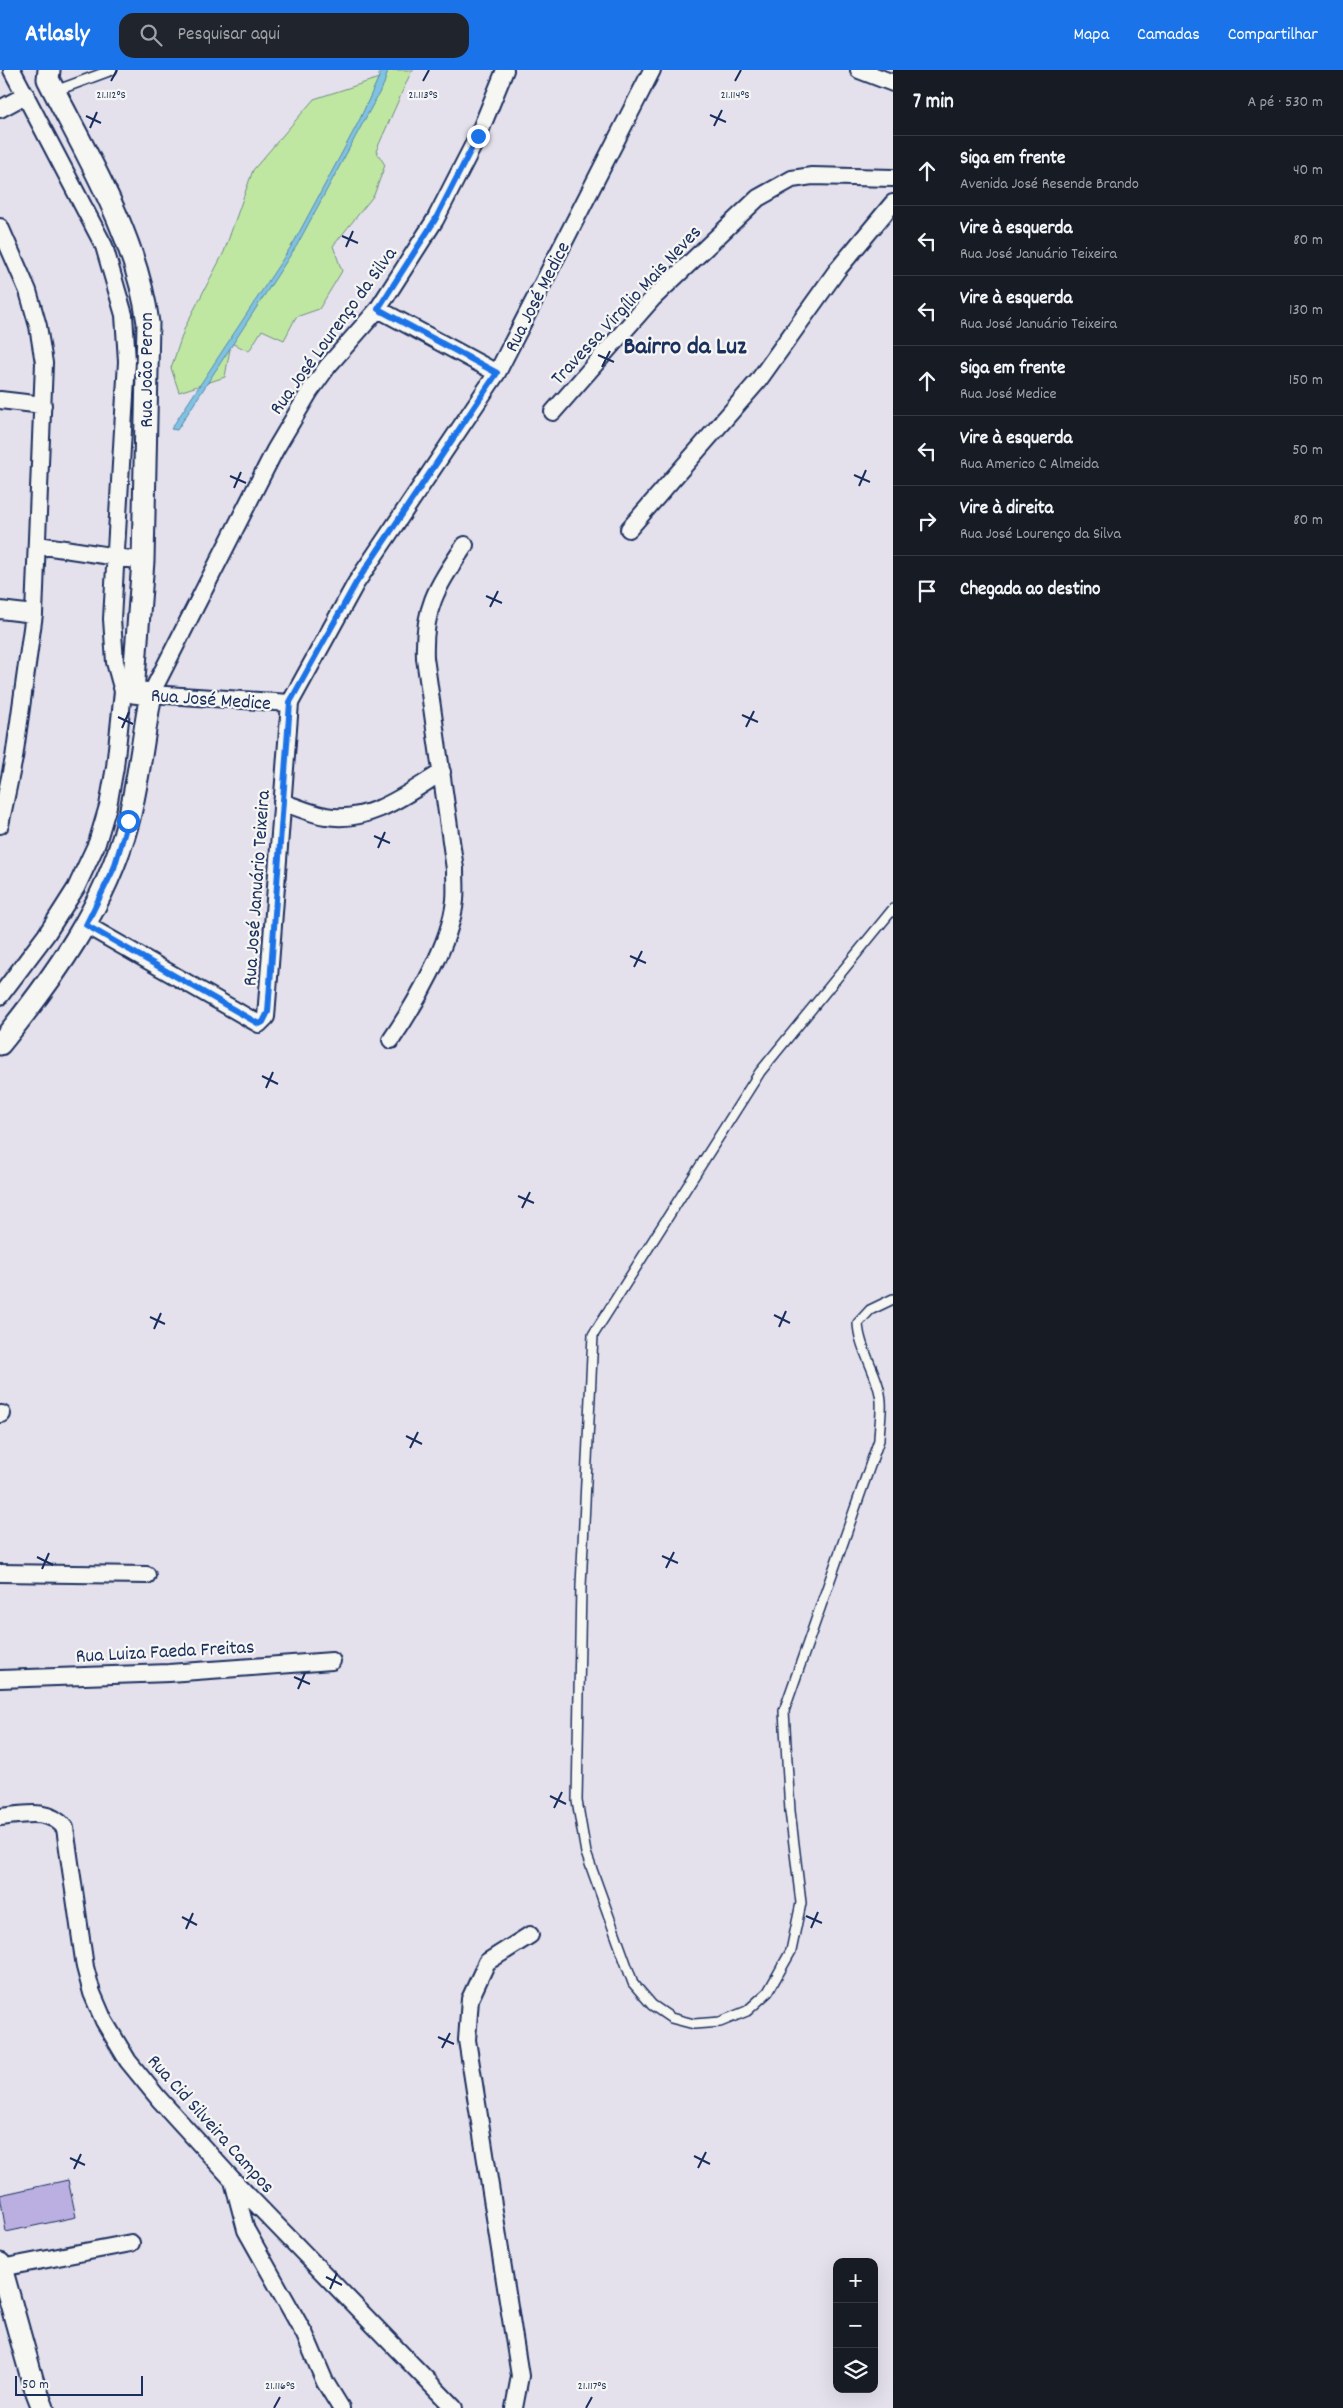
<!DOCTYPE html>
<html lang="pt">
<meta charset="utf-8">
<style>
body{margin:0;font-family:Dekko,sans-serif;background:#20242c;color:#f1f3f6}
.controls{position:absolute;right:15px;bottom:15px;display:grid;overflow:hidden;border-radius:10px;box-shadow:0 5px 20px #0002}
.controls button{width:45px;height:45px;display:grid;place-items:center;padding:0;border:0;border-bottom:1px solid #363941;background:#171b24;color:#f1f3f6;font:25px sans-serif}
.scale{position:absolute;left:15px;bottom:12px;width:128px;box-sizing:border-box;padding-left:5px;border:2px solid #1b2f5e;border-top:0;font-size:14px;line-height:18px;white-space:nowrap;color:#1b2f5e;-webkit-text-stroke:4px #f6f6f2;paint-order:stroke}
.stop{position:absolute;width:15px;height:15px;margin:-11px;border:4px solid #1a73e8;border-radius:50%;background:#fff}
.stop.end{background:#1a73e8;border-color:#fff;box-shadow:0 1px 5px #0008}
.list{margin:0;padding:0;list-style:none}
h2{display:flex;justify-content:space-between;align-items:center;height:65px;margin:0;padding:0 20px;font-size:21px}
h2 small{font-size:16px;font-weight:400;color:#9ea1a6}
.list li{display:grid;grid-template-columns:32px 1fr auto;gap:15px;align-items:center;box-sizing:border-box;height:70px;padding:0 20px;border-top:1px solid #363941}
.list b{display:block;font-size:19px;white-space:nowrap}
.list p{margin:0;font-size:16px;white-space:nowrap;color:#9ea1a6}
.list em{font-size:16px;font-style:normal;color:#9ea1a6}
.icon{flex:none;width:28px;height:28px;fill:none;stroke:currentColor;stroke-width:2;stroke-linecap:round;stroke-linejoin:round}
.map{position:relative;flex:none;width:893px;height:2338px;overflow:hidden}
header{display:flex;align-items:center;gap:30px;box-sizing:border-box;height:70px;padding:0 25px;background:#1a73e8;color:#fff}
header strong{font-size:24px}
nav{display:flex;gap:28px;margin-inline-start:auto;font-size:18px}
.search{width:350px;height:45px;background:#20242c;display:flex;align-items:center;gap:12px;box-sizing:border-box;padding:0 18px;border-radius:15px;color:#9ea1a6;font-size:19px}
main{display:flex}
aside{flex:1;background:#171b24}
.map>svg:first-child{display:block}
.green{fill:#c0e7a2;stroke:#6e8b80}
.water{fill:#80c2e1;stroke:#5887ad}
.building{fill:#baafe0;stroke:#1b2f5e}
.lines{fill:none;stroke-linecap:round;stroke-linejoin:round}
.service-casing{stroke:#1b2f5e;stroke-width:12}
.minor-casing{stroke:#1b2f5e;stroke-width:20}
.tertiary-casing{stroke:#1b2f5e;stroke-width:25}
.service{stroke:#f6f6f2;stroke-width:9}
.minor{stroke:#f6f6f2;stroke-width:16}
.tertiary{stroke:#f6f6f2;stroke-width:21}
.route{stroke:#1a73e8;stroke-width:6}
.ticks{fill:none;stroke:#1b2f5e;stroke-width:2}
.labels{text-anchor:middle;stroke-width:4.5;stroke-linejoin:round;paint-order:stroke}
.street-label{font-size:20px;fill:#1b2f5e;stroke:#f6f6f2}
.district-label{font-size:25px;font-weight:bold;fill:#1b2f5e;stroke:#f6f6f2}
.ticks-label{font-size:12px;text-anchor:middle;fill:#1b2f5e;stroke:#f6f6f2;stroke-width:4.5;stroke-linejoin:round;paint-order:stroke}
</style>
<header>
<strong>Atlasly</strong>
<div class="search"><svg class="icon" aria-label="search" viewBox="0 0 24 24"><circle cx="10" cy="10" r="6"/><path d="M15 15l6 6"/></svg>Pesquisar aqui</div>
<nav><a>Mapa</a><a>Camadas</a><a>Compartilhar</a></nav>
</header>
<main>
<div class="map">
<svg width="893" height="2338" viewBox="0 0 893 2338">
<rect width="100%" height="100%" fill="#e4e1ed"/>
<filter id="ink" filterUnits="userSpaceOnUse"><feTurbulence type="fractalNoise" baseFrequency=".02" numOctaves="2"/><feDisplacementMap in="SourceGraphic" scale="10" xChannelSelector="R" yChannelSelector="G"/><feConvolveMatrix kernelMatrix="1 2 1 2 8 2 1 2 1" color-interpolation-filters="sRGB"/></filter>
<g filter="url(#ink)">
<path class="green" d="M379,0H414L411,2L376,81L385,95L374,125L333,176L342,201L319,239L296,247L284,270L262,260L249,281L231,273L225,307L179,322L171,298L185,257L224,182L253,100L314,29L379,8Z"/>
<path class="water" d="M382,0H388L384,14L297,175L177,360L171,359L294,172L359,51Z"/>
<path class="building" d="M68,2110L76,2147L6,2162L0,2125Z"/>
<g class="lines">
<g class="service-casing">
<path id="service" d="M55,21L112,0
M893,839L760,1002L593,1265L581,1516L577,1731L586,1783L633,1913L652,1935L671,1948L694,1954L720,1952L747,1941L768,1922L791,1881L801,1833L790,1741L784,1641L879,1370C879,1358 882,1344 881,1331C879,1304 859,1280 858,1253L870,1240L893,1229"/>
</g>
<g class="minor-casing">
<path id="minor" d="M859,0L893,13
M0,39L26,25
M0,157L28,221L38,256L44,293L34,544L14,688L0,755
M378,239L497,303
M0,330L43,335
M553,342L653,228L758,128L792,109L812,106L893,108
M629,459L758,311L838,199L893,133
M38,475L143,491
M0,540L34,544
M290,633L151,624L275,380L310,321L328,296L378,239L435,150L478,66L505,0
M282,732C297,737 312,744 326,746C369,754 408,723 442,702
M86,855L259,954L266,947L290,633L356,513L497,303L652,0
M0,926L46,865L76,818L97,773L108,736L115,697L123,621L115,592L112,549L127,291L124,245L104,176L12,0
M391,970C415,935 451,873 455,830C456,820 455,809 455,799L425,588C423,536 438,516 465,475
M0,1344H2
M0,1503L147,1505
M0,1609L169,1603L332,1591
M0,1747C23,1745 48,1737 65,1758L85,1897L92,1923L104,1951L128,1991L159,2029L232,2109L454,2338
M233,2111L246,2160L305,2265L325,2312L341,2338
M1,2198L131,2173
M514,2338L520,2306L467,1970L470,1929L487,1892L530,1865"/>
</g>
<g class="tertiary-casing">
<path id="tertiary" d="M0,974C54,908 106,835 128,752C139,710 143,666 151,624L133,622L143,491L148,253C137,167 87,86 48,9L49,0
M0,2194L33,2312L43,2338"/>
</g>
<use href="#service" class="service"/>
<use href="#minor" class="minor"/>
<use href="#tertiary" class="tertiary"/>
</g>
</g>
<g class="lines" filter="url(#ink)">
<path class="route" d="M128,751L114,798L86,855L259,954L263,952L268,942L290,632L356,513L497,303L378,239L435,150L478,66"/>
</g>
<path class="ticks" d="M111,11L117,0M423,11L429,0M735,11L741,0M710,45L726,52M86,46L101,53M714,56L722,40M90,58L97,42M342,166L358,173M346,177L353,161M598,285L614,292M602,297L610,281M854,405L870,412M230,406L246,413M859,416L866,400M234,418L241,402M486,526L502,533M490,537L498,521M742,645L758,652M118,647L133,654M746,657L754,641M122,658L129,642M374,766L390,773M378,778L385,762M630,886L646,893M634,897L642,881M262,1006L278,1014M266,1018L273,1002M518,1126L534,1133M522,1138L530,1122M774,1245L790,1253M150,1247L165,1254M779,1257L786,1241M154,1259L161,1243M406,1366L422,1374M410,1378L418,1362M662,1486L678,1493M37,1487L53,1495M666,1498L674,1482M42,1499L49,1483M294,1607L310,1614M298,1619L305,1603M550,1726L566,1734M554,1738L562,1722M806,1846L822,1853M182,1847L197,1855M811,1858L818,1842M186,1859L193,1843M438,1967L454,1974M442,1978L450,1963M694,2086L710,2094M70,2088L85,2095M698,2098L706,2082M74,2099L81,2084M326,2207L342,2215M330,2219L337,2203M274,2338L280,2327M586,2338L592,2327"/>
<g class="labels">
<g class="street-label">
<text transform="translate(536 226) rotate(-63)" y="7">Rua José Medice</text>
<text transform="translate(625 234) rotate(-47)" y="7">Travessa Virgílio Mais Neves</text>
<text transform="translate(332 260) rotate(-54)" y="7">Rua José Lourenço da Silva</text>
<text transform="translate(145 300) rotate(-90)" y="7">Rua João Peron</text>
<text transform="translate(211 628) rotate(4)" y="7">Rua José Medice</text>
<text transform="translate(255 818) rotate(-86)" y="7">Rua José Januário Teixeira</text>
<text transform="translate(165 1580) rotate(-3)" y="7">Rua Luiza Faeda Freitas</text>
<text transform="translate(212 2053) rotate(48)" y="7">Rua Cid Silveira Campos</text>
</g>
<g class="district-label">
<text x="685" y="283">Bairro da Luz</text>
</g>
</g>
<g class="ticks-label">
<text x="111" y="28">21.112°S</text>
<text x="423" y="28">21.113°S</text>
<text x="735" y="28">21.114°S</text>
<text x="280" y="2319">21.116°S</text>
<text x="592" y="2319">21.117°S</text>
</g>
</svg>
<div class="controls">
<button>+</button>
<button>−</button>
<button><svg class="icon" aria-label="layers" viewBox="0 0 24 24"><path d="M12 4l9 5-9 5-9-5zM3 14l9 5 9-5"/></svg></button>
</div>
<div class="scale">50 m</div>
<div class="stop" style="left:128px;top:751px"></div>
<div class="stop end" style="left:478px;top:66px"></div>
</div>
<aside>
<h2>7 min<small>A pé · 530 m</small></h2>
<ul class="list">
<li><svg class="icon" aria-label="ahead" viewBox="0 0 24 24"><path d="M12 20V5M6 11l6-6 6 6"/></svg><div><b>Siga em frente</b><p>Avenida José Resende Brando</p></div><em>40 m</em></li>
<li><svg class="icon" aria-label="left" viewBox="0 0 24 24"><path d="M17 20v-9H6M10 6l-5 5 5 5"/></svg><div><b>Vire à esquerda</b><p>Rua José Januário Teixeira</p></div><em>80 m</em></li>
<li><svg class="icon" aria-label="left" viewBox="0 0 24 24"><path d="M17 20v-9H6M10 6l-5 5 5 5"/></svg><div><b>Vire à esquerda</b><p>Rua José Januário Teixeira</p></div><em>130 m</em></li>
<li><svg class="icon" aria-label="ahead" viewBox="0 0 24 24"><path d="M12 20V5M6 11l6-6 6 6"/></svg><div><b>Siga em frente</b><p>Rua José Medice</p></div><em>150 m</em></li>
<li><svg class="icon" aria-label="left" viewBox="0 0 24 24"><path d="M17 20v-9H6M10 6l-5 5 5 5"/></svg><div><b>Vire à esquerda</b><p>Rua Americo C Almeida</p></div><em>50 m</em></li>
<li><svg class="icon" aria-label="right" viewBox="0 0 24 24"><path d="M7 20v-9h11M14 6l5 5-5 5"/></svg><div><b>Vire à direita</b><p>Rua José Lourenço da Silva</p></div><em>80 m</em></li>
<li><svg class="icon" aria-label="arrive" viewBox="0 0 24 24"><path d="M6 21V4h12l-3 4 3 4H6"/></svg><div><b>Chegada ao destino</b></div></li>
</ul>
</aside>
</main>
